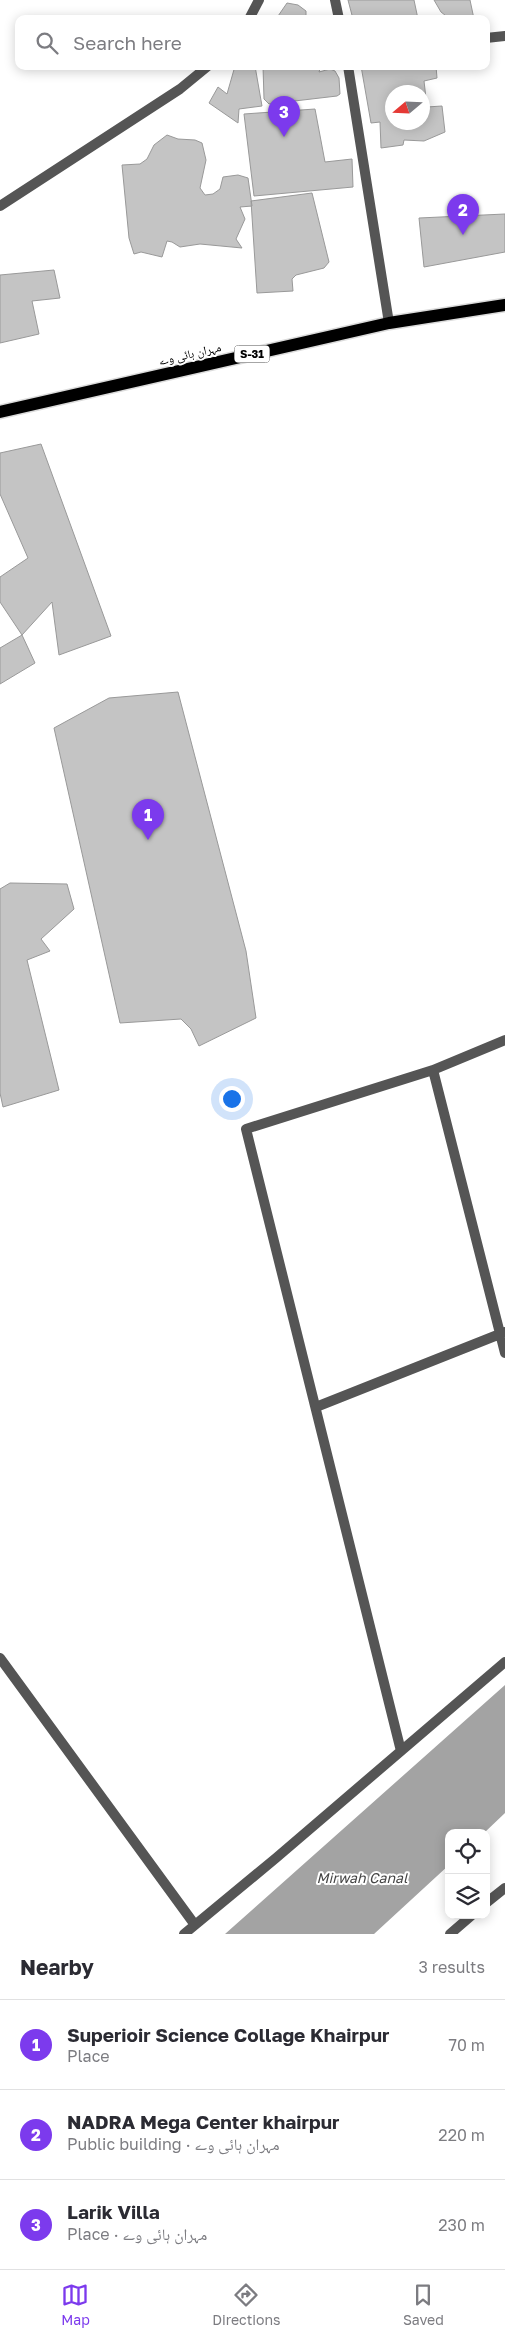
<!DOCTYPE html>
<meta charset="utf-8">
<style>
body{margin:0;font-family:"Golos Text","Noto Naskh Arabic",sans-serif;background:#f2f2f3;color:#2b2b33}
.controls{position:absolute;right:15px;bottom:15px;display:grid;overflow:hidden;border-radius:10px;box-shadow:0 2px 12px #0003}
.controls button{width:45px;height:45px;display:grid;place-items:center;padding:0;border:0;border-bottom:1px solid #e1e1e2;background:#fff;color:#2b2b33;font:25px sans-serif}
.compass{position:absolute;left:385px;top:85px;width:45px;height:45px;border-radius:50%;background:#fff;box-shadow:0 2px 12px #0003;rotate:251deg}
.you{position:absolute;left:231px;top:1098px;width:18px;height:18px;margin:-12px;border:4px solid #fff;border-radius:50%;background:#1a73e8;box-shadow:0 0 0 8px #1a73e833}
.badge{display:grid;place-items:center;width:32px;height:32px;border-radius:50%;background:#7c3aed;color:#fff;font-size:16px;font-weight:700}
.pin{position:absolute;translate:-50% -41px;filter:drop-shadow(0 1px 2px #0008)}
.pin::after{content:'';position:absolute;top:26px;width:18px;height:15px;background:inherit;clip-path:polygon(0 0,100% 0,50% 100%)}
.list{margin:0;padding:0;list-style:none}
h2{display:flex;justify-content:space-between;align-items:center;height:65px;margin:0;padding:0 20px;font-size:21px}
h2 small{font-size:16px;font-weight:400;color:#7c7c81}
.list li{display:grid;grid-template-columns:32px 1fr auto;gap:15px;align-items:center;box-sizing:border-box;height:90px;padding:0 20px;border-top:1px solid #e1e1e2}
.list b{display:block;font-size:19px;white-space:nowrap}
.list p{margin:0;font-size:16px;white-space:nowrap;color:#7c7c81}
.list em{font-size:16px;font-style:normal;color:#7c7c81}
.icon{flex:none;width:28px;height:28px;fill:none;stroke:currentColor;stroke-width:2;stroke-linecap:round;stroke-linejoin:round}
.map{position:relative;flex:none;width:505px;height:1934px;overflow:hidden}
.search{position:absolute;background:#fff;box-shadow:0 2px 12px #0003;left:15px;right:15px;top:15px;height:55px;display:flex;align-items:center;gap:12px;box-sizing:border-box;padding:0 18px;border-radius:10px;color:#7c7c81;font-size:19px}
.sheet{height:335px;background:#fff}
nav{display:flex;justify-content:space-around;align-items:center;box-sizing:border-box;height:70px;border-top:1px solid #e1e1e2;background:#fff;font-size:14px;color:#7c7c81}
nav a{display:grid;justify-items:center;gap:2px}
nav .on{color:#7c3aed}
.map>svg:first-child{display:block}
.water{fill:#a3a3a3}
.building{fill:#c4c4c4;stroke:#999;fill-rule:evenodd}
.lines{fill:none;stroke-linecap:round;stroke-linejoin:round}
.primary-casing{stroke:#dbdbdb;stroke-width:15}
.street{stroke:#555;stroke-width:10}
.primary{stroke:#000;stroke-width:12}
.labels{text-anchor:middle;stroke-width:4;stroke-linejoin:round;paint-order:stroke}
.shield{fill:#fff;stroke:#4c4c4c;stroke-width:1}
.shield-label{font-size:11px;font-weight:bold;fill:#000}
.street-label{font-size:12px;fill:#000;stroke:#fff}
.water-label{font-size:14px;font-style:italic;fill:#444;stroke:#fff}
</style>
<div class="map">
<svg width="505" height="1934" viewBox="0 0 505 1934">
<rect width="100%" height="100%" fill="#fff"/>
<path class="water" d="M505,1685V1813L484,1833H449V1865L374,1934H225Z"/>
<path class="building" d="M348,0H414L418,19H353Z
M434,0H470L474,19H450L441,12Z
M287,3L298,5L306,11V19H276Z
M235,66H255L262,106L239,109L238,123L209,103L218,87L227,94Z
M321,66L319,72L330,69L335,71L339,78L340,94L337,96L269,104L264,99L263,66Z
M361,66H436L437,78L424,81L427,107L442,106L445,132L424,141L404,140L403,145L381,148L380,122L371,123ZM392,92H422V122H392Z
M315,109L325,162L352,159L353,187L254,196L244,114Z
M167,135L178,139L195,140L202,143L206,160L200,188L205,195L213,194L220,189L223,177L238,175L248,178L252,206L240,207L245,219L236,239L242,248L200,244L180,247L172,242L167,241L162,257L141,252L134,254L129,238L122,165L140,164L147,159L154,145Z
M312,193L329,262L324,268L296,275L292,279L293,291L257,293L251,201Z
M505,214V252L424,267L419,218Z
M54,270L60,298L32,301L39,334L0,343V275Z
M41,444L111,636L59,655L52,602L22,635L0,602V577L28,558L0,494V453Z
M22,635L35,663L0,684V648Z
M178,692L246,951L256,1018L199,1046L191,1029L181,1019L120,1023L54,728L109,698Z
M10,883L67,884L74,909L41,939L50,951L27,960L59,1090L3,1107L0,1093V889Z"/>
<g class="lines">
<g class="primary-casing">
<path id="primary" d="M0,412L389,323L505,305"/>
</g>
<path class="street" d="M335,0L339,19
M249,19L259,0
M486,38L505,36
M348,66L389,323
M0,206L180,89L208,66
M433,1070L505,1040
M316,1407L505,1332
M0,1658L195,1925
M401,1751L246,1129L433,1070L505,1353
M486,1903L505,1888
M184,1934L276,1858L505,1662
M450,1934L472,1915"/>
<use href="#primary" class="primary"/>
</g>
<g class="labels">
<rect class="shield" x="234.5" y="345.5" width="35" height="17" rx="4"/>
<g class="shield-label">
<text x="252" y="358">S-31</text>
</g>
<g class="street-label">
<text transform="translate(190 354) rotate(-13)" y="4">مہران ہائی وے</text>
</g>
<g class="water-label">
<text x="362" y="1883">Mirwah Canal</text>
</g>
</g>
</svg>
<div class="controls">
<button><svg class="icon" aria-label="locate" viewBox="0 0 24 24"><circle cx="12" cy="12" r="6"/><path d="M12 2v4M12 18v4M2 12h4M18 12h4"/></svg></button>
<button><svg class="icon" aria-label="layers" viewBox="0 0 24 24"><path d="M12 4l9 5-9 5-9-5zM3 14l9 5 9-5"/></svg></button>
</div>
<svg class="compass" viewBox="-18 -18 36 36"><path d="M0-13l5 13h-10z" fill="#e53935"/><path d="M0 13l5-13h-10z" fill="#7c7c81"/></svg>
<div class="you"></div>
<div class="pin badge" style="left:148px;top:840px">1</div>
<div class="pin badge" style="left:463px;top:235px">2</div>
<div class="pin badge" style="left:284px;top:137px">3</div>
<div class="search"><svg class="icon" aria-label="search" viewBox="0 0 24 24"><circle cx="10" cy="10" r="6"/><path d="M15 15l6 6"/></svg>Search here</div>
</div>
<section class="sheet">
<h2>Nearby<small>3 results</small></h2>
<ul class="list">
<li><span class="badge">1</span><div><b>Superioir Science Collage Khairpur</b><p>Place</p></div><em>70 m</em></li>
<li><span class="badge">2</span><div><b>NADRA Mega Center khairpur</b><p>Public building · مہران ہائی وے</p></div><em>220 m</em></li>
<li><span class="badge">3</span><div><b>Larik Villa</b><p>Place · مہران ہائی وے</p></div><em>230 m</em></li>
</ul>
</section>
<nav>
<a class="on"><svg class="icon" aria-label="map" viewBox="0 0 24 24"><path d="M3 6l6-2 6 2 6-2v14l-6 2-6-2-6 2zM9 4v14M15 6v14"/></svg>Map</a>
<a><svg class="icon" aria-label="directions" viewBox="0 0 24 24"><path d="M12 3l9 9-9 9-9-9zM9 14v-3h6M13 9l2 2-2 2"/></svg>Directions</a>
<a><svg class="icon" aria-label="saved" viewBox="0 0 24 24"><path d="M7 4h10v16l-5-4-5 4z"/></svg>Saved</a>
</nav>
